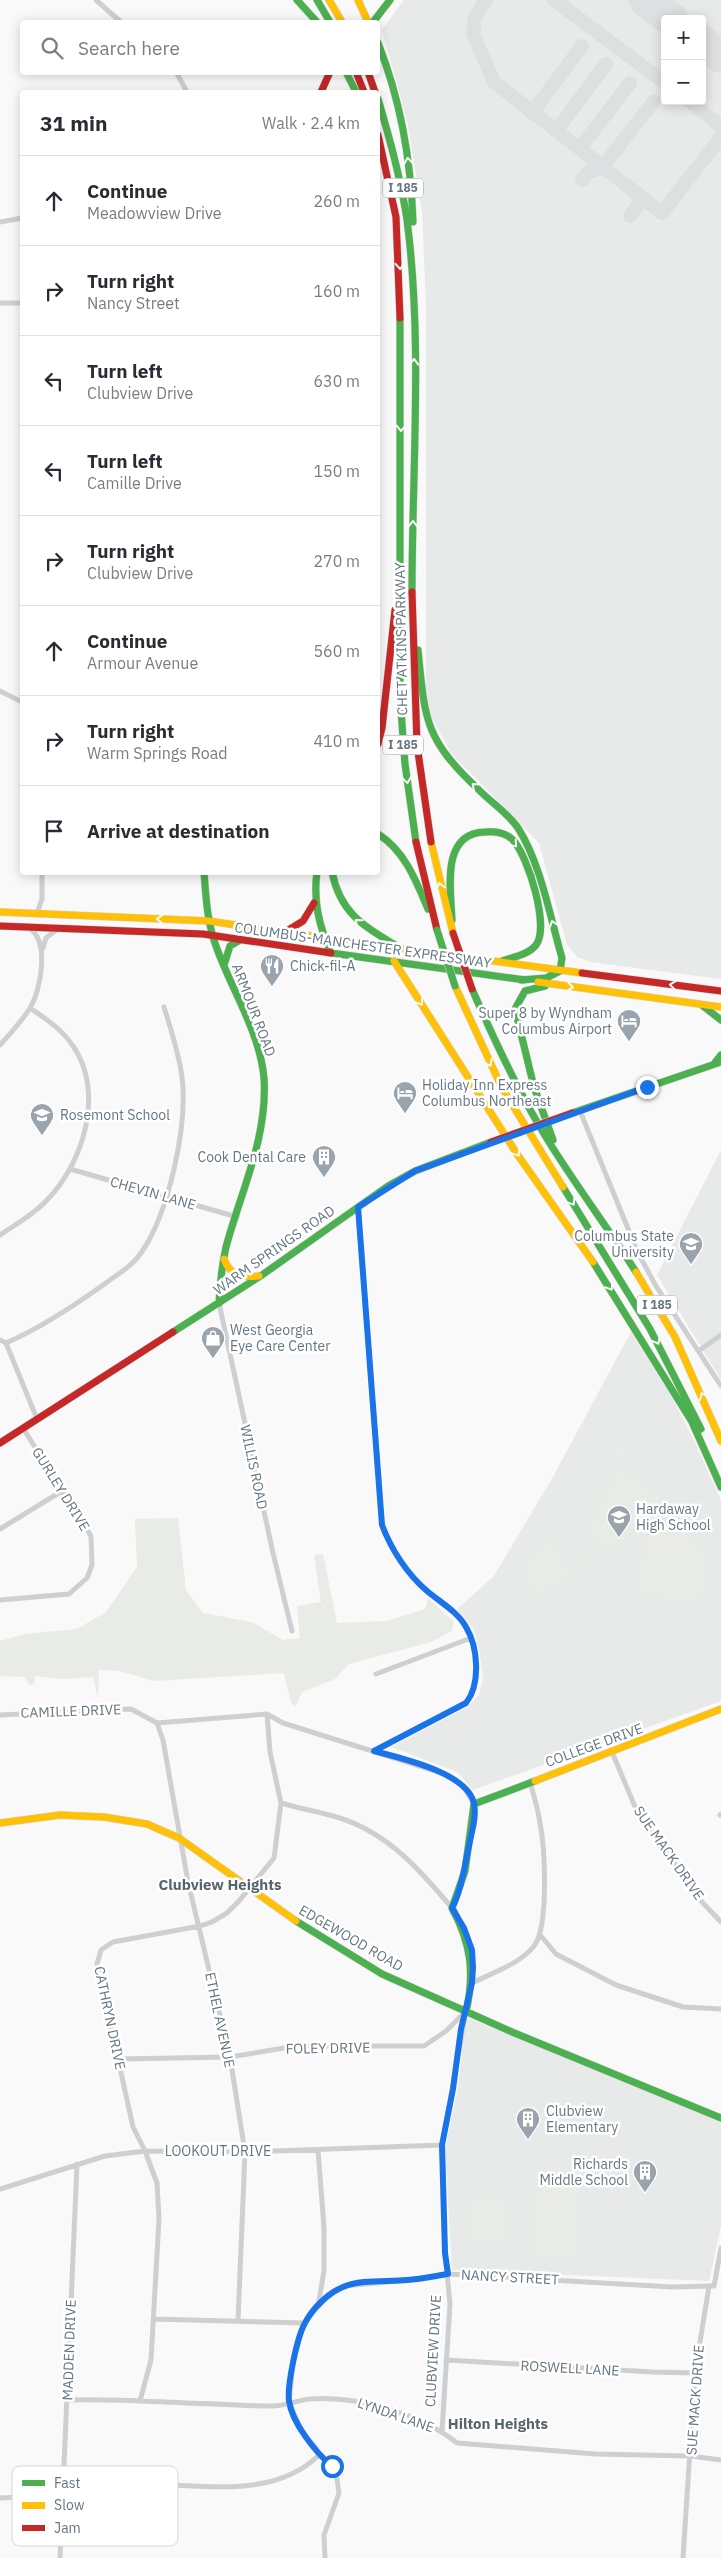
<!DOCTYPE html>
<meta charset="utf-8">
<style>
body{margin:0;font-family:"IBM Plex Sans",sans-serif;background:#f2f2f3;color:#2b2b33}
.controls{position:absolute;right:15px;top:15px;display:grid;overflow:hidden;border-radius:5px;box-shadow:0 2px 12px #0003}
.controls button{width:45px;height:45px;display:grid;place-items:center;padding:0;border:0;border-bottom:1px solid #e1e1e2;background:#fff;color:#2b2b33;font:25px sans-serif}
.stop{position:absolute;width:15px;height:15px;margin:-11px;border:4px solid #1a73e8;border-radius:50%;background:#fff}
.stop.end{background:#1a73e8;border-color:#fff;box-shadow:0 1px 5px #0008}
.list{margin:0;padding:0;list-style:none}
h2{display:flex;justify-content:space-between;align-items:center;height:65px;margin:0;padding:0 20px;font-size:21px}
h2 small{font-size:16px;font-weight:400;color:#7c7c81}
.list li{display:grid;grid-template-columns:32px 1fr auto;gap:15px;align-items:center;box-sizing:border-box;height:90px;padding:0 20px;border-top:1px solid #e1e1e2}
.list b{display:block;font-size:19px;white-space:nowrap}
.list p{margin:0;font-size:16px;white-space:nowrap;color:#7c7c81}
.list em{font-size:16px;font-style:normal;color:#7c7c81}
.icon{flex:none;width:28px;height:28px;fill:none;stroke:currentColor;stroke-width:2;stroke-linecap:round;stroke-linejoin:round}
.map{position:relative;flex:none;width:721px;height:2558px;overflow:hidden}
.search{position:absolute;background:#fff;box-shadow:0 2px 12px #0003;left:20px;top:20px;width:360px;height:55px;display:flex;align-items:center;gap:12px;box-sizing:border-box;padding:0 18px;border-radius:5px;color:#7c7c81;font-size:19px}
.panel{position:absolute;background:#fff;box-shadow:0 2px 12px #0003;left:20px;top:90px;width:360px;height:785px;border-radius:5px}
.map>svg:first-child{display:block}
.built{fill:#e8e9e9;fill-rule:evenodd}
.green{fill:#e8ebe6;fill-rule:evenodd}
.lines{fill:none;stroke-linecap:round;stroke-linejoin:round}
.taxiway{stroke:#dedfe0;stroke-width:14}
.runway{stroke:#dedfe0;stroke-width:34}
.fast-casing{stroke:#d5d6d7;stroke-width:8}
.slow-casing{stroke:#d5d6d7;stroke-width:8}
.jam-casing{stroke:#d5d6d7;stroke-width:8}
.street{stroke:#cecfd0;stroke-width:5}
.fast{stroke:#4caf50;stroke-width:7}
.slow{stroke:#ffc107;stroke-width:7}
.jam{stroke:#c62828;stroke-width:7}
.fast-bridge-casing{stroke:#d5d6d7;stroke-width:8;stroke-linecap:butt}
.jam-bridge-casing{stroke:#d5d6d7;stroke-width:8;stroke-linecap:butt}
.fast-bridge{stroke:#4caf50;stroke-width:7}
.jam-bridge{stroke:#c62828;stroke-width:7}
.oneway{stroke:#f6fbf6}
.route{stroke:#1a73e8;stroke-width:6}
.labels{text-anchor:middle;stroke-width:5;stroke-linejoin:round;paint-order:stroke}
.shield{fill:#fff;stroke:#939fa8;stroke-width:1}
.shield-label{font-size:12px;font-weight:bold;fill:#657683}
.street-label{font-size:14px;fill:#657683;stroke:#fff}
.poi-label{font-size:14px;fill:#657683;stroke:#fff;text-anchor:start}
.neighbourhood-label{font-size:15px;font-weight:bold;fill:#57646e;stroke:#fff}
.key{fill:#fff;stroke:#d1d6da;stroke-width:1}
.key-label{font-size:14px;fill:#657683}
</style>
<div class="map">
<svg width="721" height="2558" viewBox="0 0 721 2558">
<rect width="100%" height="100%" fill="#f9f9f9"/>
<path class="built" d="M404,0H721V979L590,962L577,957L567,945L539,843L451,753L431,716L426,689V305L422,212L407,120L382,30ZM665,19H702V101H665Z
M721,1150V1380L657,1275Z
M631,1332L671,1396L694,1440L721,1500V1701L473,1790L457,1772L391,1747L466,1708L479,1695L483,1678L479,1649L473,1628L457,1609L494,1576L554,1475Z
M468,2018L721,2122V2226L709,2281L452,2270L445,2148L458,2088L463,2043Z"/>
<path class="green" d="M620,1442L626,1445L624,1449L639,1446L654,1452L663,1463L667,1478L665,1488L623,1565C601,1586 569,1569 571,1540ZM632,1453C651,1453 664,1466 659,1485L620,1559L608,1567H593L580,1555L577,1544L579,1535L615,1466L622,1458Z
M617,1469L652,1487L617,1554L583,1536Z
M178,1518L186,1590L203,1613L252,1622L283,1640L300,1638L297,1606L321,1602L314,1555L323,1554L337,1623L387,1621L425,1609L428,1598L454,1622L452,1631L431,1642L349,1664L335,1679L302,1692L295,1707L291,1703L284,1673L154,1681L120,1671L99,1670L98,1698L93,1677L61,1679L35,1676L34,1684L29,1685L25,1677L0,1676V1641L25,1634L77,1629L106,1612L137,1567L135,1519Z
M652,1521C709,1539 717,1552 699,1609L632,1589Z
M552,1536L574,1578L532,1597C519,1566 524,1555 552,1536Z
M531,2181L578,2182L576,2263L529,2262Z
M468,2197H506L507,2246H469Z"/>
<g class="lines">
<path class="taxiway" d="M486,0L475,17L473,34L494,82L662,213L721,137
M554,0L665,83
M689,101L721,126
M532,113L582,46
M556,131L606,64
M580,148L630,83
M582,180L588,172L602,168L654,101
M630,216L643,198"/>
<path class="runway" d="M646,0L671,19
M702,42L721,56"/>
<g class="fast-casing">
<path id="fast" d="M297,0L317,22
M317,0L330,22
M373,22L390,0
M378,43C401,101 411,160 413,222
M346,72L356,92
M378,99C390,139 401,179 407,220C423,343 412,469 412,592
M400,318V697L405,764L416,842
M418,650C425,719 424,738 477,788C489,801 508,813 518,828C541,864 550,917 562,958L560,971L546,978L521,980
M378,834C405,851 416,881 428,909
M204,872C206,898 207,921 216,946C231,989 260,1032 264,1078C268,1137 241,1191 226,1247C222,1265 220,1284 219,1303
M317,872C313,901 319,926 331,953L525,980
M332,872C340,912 362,925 395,945
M452,920C451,891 440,833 485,832C495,831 506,833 513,840C528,856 550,927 536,945C528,955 513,957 502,961
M224,965L230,946L240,940
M545,986L525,991L515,1009L534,1087L553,1140
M472,989C495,1042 519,1094 549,1142C577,1187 608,1228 636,1272
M703,1006L721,1020
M714,1064L721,1055
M572,1113L718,1063
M563,1187L650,1329L701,1429
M593,1262L692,1422L721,1487
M173,1332L262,1275L388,1186L415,1171L491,1142
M296,1921L382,1974L512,2032L721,2118
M466,2012C475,1973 471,1943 452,1908L465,1871L474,1804L535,1781"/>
</g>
<g class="slow-casing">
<path id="slow" d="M329,0L342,22
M358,0L368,22
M431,842L453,933
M0,912L209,921L324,938
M324,938L582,973
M394,961L517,1154L593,1262
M538,982L721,1007
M455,986L502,1088L563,1187
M224,1259C230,1276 243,1278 259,1276
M636,1272L675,1337L721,1441
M535,1781L721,1709
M0,1823L60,1815L104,1817L147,1824L179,1838L296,1921"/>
</g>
<g class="jam-casing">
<path id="jam" d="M356,72L364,92
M368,72L375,92
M321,92L330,72
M378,135L396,217L400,318
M412,592L417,745L431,842
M378,744L382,728L395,610
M416,842L437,930
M0,926L203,934L331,953
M285,932L303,921L314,903
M582,973L721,991
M0,1443L173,1332"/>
</g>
<path class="street" d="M96,0L121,22
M176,72L187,92
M0,222L22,218
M0,303H22
M0,691L22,702
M37,913L42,899V872
M43,948L46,938L59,928
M0,1045C10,1034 22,1021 30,1008C41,990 50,941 29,928
M580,1111L638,1253L656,1286L721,1386
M70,1169L237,1217
M358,1207L382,1525C391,1549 407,1574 427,1591C440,1602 457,1612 466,1627C478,1647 481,1684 466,1703L374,1751
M0,1235C16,1224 33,1215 46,1201C84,1163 105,1092 73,1046C62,1029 46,1019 30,1008
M219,1303L273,1553L292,1631
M0,1340L6,1343L37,1419
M6,1343C43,1327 77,1304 110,1280C121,1272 133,1265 141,1253C169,1213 188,1125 182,1077C179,1054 171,1029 164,1007
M700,1350L721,1335
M0,1529L62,1491
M0,1600L69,1594L87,1578L92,1565L91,1536L23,1428
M376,1674L471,1638
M0,1715L131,1709L157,1723L267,1714L283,1723L445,1774L462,1785L474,1804
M157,1723L163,1740L188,1882L230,2057L245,2152L238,2321
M612,1752L636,1809L702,1902L721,1922
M281,1803C301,1809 321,1812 340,1818C389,1834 420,1870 452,1908
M720,1815L721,1814
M541,1936L556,1954L616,1985L683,2007L721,2009
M472,1983C492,1973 520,1964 534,1946C549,1927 545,1848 540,1823C538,1809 534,1796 530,1782
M119,2059L230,2057L296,2046H424L446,2031L465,2012
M318,2150L324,2227V2271L318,2306L304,2323L293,2362L289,2402L302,2432L316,2448L319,2455L332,2466L337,2479L339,2493L324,2535L325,2558
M0,2189L105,2156L145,2151L245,2152L442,2145
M319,2306L328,2295L344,2286L409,2280L449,2274L672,2287L709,2286
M153,2319L304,2323
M446,2360L653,2372L695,2373
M67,2400C116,2398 166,2403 215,2404C234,2405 254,2406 273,2406C285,2406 298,2400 310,2399C356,2395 421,2414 457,2443L595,2454L691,2456L721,2460
M140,2401L151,2360L159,2219L157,2183L145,2151L133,2127L97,1964L101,1950L113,1942L200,1926L212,1922L227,1913L239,1901L274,1858L281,1803L270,1752L267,1714
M442,2431L450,2304L445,2253L442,2145L466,2012
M0,2498C39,2496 78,2490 117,2487C132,2486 148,2484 163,2485C216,2486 277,2496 319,2455
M60,2558L77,2164
M683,2558L695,2373L709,2286H714L721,2248"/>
<use href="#fast" class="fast"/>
<use href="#slow" class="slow"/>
<use href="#jam" class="jam"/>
<g class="fast-bridge-casing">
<path id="fast-bridge" d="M437,930L455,986"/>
</g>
<g class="jam-bridge-casing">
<path id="jam-bridge" d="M453,933L472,989
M491,1142L572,1113"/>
</g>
<use href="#fast-bridge" class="fast-bridge"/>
<use href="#jam-bridge" class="jam-bridge"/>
</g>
<defs><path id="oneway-chevron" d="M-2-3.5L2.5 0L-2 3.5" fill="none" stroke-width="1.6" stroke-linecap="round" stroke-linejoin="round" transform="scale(1.25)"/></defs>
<g class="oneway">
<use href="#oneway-chevron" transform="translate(408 161) rotate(-97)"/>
<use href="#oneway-chevron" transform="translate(400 266) rotate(86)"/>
<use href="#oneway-chevron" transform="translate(414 362) rotate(-89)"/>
<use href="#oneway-chevron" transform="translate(401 428) rotate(90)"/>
<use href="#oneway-chevron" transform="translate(413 524) rotate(-89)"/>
<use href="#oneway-chevron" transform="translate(407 780) rotate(82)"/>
<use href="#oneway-chevron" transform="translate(475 786) rotate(-138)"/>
<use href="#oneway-chevron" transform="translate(514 844) rotate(50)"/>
<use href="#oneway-chevron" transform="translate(440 886) rotate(-105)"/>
<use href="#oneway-chevron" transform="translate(160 919) rotate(-178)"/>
<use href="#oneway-chevron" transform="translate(358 922) rotate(-140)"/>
<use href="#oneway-chevron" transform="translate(553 924) rotate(-109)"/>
<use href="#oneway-chevron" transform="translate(673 985) rotate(-174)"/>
<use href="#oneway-chevron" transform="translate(570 987) rotate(9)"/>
<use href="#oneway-chevron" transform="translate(420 1002) rotate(57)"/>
<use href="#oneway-chevron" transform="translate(489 1063) rotate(63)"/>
<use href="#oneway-chevron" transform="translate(517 1153) rotate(56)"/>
<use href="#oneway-chevron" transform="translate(572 1202) rotate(58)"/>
<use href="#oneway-chevron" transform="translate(610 1287) rotate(57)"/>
<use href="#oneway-chevron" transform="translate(657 1341) rotate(62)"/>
<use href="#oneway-chevron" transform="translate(703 1396) rotate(-112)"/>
</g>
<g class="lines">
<path class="route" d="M332,2466C316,2453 292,2423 289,2401C287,2385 297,2337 305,2323C312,2309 328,2293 343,2287C361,2279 387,2282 407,2280C421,2279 435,2276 448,2274L445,2253L442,2145L453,2089L461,2029L472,1983L473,1968L472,1950L464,1928L452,1908C462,1889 464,1867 469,1846C471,1834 477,1817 474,1804C469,1773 400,1758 374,1751L466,1703C481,1684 478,1647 466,1627C458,1612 440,1602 427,1591C407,1574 391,1549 382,1525L358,1207L415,1171L647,1087"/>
</g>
<defs>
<g id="restaurant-pin" transform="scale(1.25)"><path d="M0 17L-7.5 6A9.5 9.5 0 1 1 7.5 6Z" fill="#99a4ac" stroke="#fff"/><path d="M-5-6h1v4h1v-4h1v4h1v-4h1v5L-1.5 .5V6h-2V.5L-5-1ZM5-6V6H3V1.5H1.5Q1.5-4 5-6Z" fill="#fff"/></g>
<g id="hotel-pin" transform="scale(1.25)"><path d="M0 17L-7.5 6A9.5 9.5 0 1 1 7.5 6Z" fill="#99a4ac" stroke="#fff"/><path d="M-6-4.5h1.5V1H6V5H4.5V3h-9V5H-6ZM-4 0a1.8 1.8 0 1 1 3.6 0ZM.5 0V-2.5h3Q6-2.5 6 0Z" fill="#fff"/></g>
<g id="school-pin" transform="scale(1.25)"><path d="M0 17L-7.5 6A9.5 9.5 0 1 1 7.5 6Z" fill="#99a4ac" stroke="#fff"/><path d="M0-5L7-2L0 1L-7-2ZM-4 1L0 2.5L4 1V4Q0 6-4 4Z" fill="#fff"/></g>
<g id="building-pin" transform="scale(1.25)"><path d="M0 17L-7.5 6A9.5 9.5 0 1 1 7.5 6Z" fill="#99a4ac" stroke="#fff"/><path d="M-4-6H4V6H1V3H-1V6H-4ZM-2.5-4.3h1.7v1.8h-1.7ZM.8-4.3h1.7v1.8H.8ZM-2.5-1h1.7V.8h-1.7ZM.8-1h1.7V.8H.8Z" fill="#fff"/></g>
<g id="university-pin" transform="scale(1.25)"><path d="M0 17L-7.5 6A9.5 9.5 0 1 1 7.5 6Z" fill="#99a4ac" stroke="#fff"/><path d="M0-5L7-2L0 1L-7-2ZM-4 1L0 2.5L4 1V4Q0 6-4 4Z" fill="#fff"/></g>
<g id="shop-pin" transform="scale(1.25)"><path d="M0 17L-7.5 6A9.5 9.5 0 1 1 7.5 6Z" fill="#99a4ac" stroke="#fff"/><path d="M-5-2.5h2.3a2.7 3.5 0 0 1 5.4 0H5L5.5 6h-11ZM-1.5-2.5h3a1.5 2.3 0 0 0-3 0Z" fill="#fff"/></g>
</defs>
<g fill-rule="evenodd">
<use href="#restaurant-pin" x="272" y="966"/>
<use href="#hotel-pin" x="629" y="1021"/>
<use href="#hotel-pin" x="405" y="1093"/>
<use href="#school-pin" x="42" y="1115"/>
<use href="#building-pin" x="324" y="1157"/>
<use href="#university-pin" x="691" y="1244"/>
<use href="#shop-pin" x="213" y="1338"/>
<use href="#school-pin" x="619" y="1517"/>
<use href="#building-pin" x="528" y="2119"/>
<use href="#building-pin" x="645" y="2172"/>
</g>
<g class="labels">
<g class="shield">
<rect x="383" y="178.5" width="40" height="19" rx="4"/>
<rect x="383" y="735.5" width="40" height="19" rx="4"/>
<rect x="637" y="1295.5" width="40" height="19" rx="4"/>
</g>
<g class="shield-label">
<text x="403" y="192">I 185</text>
<text x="403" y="749">I 185</text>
<text x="657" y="1309">I 185</text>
</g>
<g class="street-label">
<text transform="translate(401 639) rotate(-91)" y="5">CHET ATKINS PARKWAY</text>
<text transform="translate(363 945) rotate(8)" y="5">COLUMBUS-MANCHESTER EXPRESSWAY</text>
<text transform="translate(254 1010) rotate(69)" y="5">ARMOUR ROAD</text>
<text transform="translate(153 1193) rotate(16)" y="5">CHEVIN LANE</text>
<text transform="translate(274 1250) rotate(-35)" y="5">WARM SPRINGS ROAD</text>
<text transform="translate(254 1467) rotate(78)" y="5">WILLIS ROAD</text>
<text transform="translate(61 1489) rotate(58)" y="5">GURLEY DRIVE</text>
<text transform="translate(71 1711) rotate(-2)" y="5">CAMILLE DRIVE</text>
<text transform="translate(594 1745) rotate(-20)" y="5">COLLEGE DRIVE</text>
<text transform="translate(669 1853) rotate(55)" y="5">SUE MACK DRIVE</text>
<text transform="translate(351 1938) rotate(30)" y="5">EDGEWOOD ROAD</text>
<text transform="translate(110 2018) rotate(78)" y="5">CATHRYN DRIVE</text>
<text transform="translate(220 2020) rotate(78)" y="5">ETHEL AVENUE</text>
<text transform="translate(328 2048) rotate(-1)" y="5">FOLEY DRIVE</text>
<text x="218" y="2156">LOOKOUT DRIVE</text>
<text transform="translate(510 2277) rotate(3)" y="5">NANCY STREET</text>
<text transform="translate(69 2350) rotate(-88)" y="5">MADDEN DRIVE</text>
<text transform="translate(433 2351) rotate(-87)" y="5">CLUBVIEW DRIVE</text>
<text transform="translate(570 2368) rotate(3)" y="5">ROSWELL LANE</text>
<text transform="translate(695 2400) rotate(-86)" y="5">SUE MACK DRIVE</text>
<text transform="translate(396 2415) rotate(19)" y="5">LYNDA LANE</text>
</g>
<g class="poi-label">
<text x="290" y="971">Chick-fil-A</text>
<text x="612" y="1018" text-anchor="end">Super 8 by Wyndham<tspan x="612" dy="16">Columbus Airport</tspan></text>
<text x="422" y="1090">Holiday Inn Express<tspan x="422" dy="16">Columbus Northeast</tspan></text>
<text x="60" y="1120">Rosemont School</text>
<text x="306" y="1162" text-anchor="end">Cook Dental Care</text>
<text x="674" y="1241" text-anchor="end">Columbus State<tspan x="674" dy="16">University</tspan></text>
<text x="230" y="1335">West Georgia<tspan x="230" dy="16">Eye Care Center</tspan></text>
<text x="636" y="1514">Hardaway<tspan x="636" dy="16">High School</tspan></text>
<text x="546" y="2116">Clubview<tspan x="546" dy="16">Elementary</tspan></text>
<text x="628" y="2169" text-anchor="end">Richards<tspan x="628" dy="16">Middle School</tspan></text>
</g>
<g class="neighbourhood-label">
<text x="220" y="1890">Clubview Heights</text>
<text x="498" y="2429">Hilton Heights</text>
</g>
</g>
<rect x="12" y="2466" width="166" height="80" rx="8" class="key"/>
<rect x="22" y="2480" width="23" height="6" fill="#4caf50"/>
<rect x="22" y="2502" width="23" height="7" fill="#ffc107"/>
<rect x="22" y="2525" width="23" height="6" fill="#c62828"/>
<g class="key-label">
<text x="54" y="2488">Fast</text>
<text x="54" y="2510">Slow</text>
<text x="54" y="2533">Jam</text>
</g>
</svg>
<div class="controls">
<button>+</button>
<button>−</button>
</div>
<div class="stop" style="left:332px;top:2466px"></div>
<div class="stop end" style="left:647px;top:1087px"></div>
<div class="search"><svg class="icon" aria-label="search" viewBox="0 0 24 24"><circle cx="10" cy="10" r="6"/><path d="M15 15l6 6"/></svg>Search here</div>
<section class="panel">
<h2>31 min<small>Walk · 2.4 km</small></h2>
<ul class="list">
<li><svg class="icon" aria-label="ahead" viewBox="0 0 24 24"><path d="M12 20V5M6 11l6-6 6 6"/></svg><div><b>Continue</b><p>Meadowview Drive</p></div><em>260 m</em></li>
<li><svg class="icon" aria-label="right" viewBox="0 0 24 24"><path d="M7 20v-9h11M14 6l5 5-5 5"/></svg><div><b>Turn right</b><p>Nancy Street</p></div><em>160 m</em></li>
<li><svg class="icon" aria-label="left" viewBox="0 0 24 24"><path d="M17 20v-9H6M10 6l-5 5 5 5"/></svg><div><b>Turn left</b><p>Clubview Drive</p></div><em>630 m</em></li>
<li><svg class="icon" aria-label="left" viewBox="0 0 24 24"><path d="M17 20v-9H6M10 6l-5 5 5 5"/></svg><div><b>Turn left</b><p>Camille Drive</p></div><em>150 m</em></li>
<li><svg class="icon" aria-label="right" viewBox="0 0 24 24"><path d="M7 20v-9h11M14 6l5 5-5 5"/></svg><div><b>Turn right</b><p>Clubview Drive</p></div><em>270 m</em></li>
<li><svg class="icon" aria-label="ahead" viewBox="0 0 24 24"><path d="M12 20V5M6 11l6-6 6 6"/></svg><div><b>Continue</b><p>Armour Avenue</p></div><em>560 m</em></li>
<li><svg class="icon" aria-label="right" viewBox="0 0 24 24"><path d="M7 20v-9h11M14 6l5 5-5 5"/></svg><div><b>Turn right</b><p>Warm Springs Road</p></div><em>410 m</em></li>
<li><svg class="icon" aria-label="arrive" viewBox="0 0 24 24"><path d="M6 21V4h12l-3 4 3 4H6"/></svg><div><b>Arrive at destination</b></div></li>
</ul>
</section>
</div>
